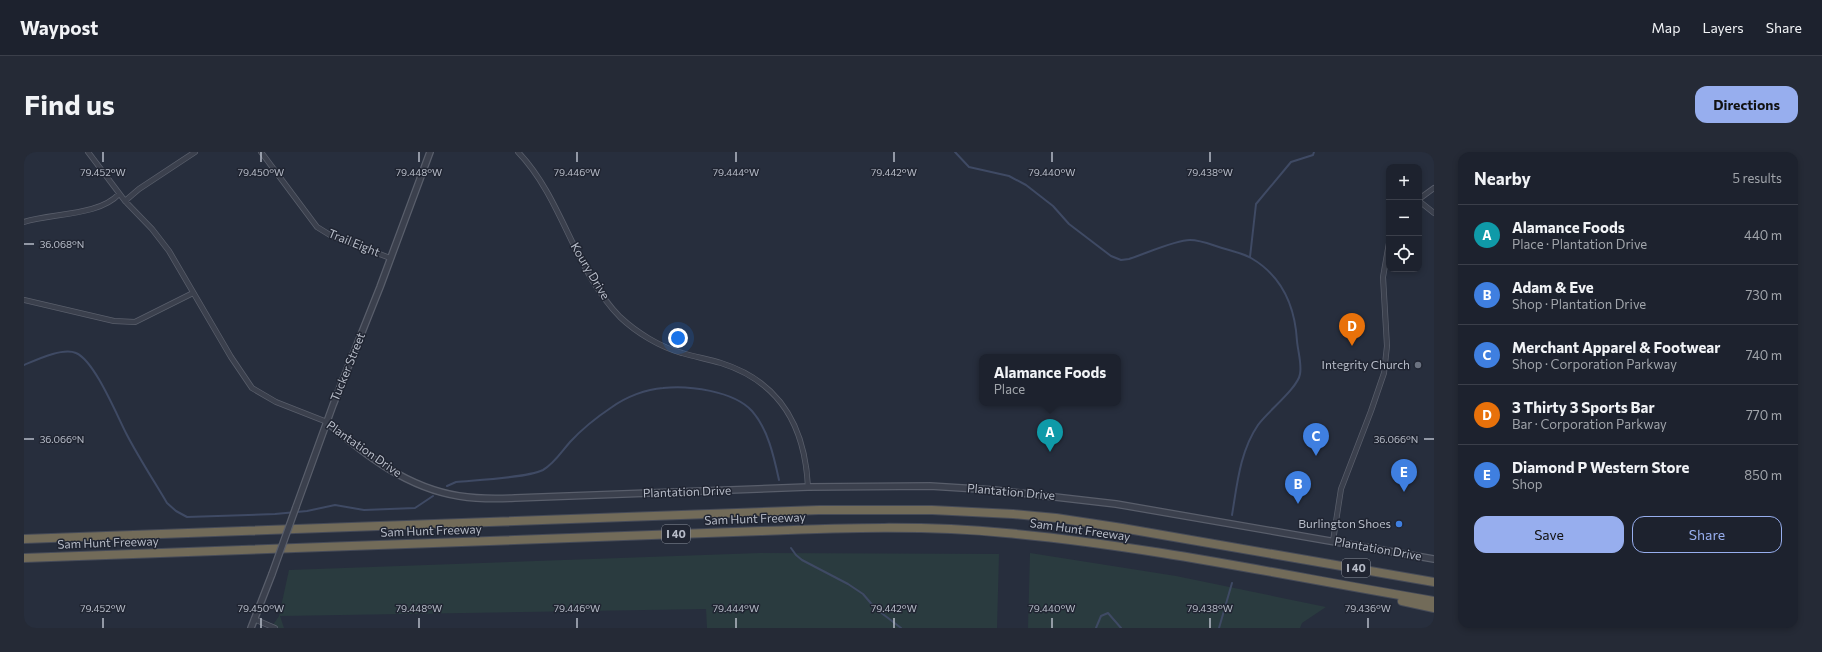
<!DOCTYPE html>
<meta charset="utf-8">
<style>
body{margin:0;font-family:Commissioner,sans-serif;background:#252a36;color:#f1f3f6}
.controls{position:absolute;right:12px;top:12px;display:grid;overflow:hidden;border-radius:8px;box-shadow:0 2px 6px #0003}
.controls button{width:36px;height:36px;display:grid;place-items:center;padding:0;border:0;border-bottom:1px solid #3b3f4a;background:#1d222e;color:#f1f3f6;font:20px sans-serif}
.you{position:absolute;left:654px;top:186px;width:14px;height:14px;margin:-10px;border:3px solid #fff;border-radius:50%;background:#1a73e8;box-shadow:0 0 0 6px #1a73e833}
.badge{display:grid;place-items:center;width:26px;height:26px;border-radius:50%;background:#97aeee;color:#fff;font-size:13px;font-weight:700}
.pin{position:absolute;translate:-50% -33px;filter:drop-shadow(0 1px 2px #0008)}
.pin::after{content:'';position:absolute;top:21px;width:14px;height:12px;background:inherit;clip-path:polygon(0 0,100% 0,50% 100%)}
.popup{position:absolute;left:955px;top:202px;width:142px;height:52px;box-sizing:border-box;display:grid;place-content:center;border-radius:8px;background:#1d222e;filter:drop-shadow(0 1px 3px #0005);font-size:13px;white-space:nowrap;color:#a0a4aa}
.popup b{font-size:15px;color:#f1f3f6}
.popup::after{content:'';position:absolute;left:50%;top:100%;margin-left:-8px;border:8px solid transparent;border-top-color:#1d222e}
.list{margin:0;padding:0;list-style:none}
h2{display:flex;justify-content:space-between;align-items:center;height:52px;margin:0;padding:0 16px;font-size:17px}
h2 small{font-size:13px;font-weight:400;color:#a0a4aa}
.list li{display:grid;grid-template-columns:26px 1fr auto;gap:12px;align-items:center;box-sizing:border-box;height:60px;padding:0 16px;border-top:1px solid #3b3f4a}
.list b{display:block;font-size:15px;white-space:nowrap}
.list p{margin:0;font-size:13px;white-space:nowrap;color:#a0a4aa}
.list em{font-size:13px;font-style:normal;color:#a0a4aa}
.actions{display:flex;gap:8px;padding:12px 16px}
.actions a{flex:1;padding:9px 0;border:1px solid #97aeee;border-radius:12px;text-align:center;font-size:14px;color:#97aeee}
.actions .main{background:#97aeee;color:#111}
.icon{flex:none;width:22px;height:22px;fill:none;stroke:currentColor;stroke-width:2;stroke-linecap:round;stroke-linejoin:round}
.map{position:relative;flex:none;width:1410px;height:476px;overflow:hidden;border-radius:12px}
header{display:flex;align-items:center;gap:24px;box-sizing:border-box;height:56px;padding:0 20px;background:#1d222e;border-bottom:1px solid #3b3f4a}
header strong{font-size:19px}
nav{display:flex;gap:22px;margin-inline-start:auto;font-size:14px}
.intro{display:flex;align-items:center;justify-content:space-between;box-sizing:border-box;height:96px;padding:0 24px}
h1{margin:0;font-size:28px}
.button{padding:10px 18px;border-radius:12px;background:#97aeee;color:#111;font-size:14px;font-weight:700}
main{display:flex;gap:24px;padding:0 24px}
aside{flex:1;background:#1d222e;border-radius:12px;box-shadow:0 2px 6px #0003}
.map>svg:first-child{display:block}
.green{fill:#2a3b3f}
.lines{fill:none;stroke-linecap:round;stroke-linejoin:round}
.stream{stroke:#3f4a64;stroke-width:2}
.minor-casing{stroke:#595e6b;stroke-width:6}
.tertiary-casing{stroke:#595e6b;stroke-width:8}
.motorway-casing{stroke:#464b58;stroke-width:10}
.minor{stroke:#3b404d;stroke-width:4.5}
.tertiary{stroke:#3b404d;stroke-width:5.5}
.motorway{stroke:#726b59;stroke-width:8}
.tertiary-bridge-casing{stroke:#595e6b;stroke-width:8;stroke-linecap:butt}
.tertiary-bridge{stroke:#3b404d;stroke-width:5.5}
.ticks{fill:none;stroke:#b7bcc8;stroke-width:1.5}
.worship-dot{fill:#6b7280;stroke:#202532;stroke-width:1.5}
.shop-dot{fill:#3f7fe0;stroke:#202532;stroke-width:1.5}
.labels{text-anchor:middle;stroke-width:3;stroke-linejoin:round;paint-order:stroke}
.shield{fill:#202532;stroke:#8a8f9b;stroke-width:1}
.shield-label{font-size:11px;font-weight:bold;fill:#b7bcc8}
.street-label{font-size:12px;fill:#b7bcc8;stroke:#202532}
.poi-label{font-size:12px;fill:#b7bcc8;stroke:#202532;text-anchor:end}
.ticks-label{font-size:10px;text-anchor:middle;fill:#b7bcc8;stroke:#202532;stroke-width:3;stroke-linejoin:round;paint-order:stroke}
</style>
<header>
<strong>Waypost</strong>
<nav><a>Map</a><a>Layers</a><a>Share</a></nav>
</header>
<div class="intro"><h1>Find us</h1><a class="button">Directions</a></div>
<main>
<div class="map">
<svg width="1410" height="476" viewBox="0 0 1410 476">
<rect width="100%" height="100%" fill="#272e3d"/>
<path class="green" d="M736,401L975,402L973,476H683L682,457L256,464L260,476H247L255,464L265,418Z
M1006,401L1152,424L1302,455L1278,471L1276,476H1004Z"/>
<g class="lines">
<path class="stream" d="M931,0L945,15L985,24L1002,33L1029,54L1045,72L1087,104L1097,108L1105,107C1121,102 1151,88 1166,88C1177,88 1188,93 1198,96C1207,99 1218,101 1227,106C1258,124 1271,155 1273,189C1274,200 1278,212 1276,222C1274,236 1243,260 1234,273C1216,299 1213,333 1208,363
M1226,105L1232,52L1267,10L1289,3L1290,0
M0,213C12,208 39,195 52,201C71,209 93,264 103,283C115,306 130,329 143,351L152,359L163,365L251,362L283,359L311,353L340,358L391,356L409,344
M423,334L432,330C453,328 502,326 519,318C530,312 538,299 546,290C558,277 573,265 588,255C602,245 622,237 639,236C664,233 710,239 728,259C744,277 750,305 755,328
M767,396L772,403L778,408L824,432L839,442L851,456L877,476
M1072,476L1077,464L1084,461L1097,476
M1195,476L1208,431"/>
<g class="minor-casing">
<path id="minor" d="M64,0L101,49L128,77L145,99L207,205L228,236L252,250L303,270
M237,0L293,75L306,83L366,106
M494,0C539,47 550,118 596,165C613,181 636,195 658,201C671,205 684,207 697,211C757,230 781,275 784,335
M1395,47L1410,36
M101,49L115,37L171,0
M1395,49L1410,61
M0,70C28,61 75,64 95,42
M0,148L90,169L111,170L169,141
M1309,389L1317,337L1347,259L1360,221L1363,194L1359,125L1365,91
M230,467L251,476"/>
</g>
<g class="tertiary-casing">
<path id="tertiary" d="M303,270C342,304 384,336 435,344C454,347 472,347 491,346L784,335L906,334L970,338L1092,352L1410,407
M272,355L309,253L356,135L406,0
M227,476L248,422"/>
</g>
<g class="motorway-casing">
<path id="motorway" d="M0,387L795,358H908L989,362L1032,366L1098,376L1410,430
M0,406L737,379C819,376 901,373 982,381C1126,394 1268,425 1410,449
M1378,449L1410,456"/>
</g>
<use href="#minor" class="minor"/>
<use href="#tertiary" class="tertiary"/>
<use href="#motorway" class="motorway"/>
<g class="tertiary-bridge-casing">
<path id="tertiary-bridge" d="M248,422L272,355"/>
</g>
<use href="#tertiary-bridge" class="tertiary-bridge"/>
</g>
<path class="ticks" d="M79,0V10M237,0V10M395,0V10M553,0V10M712,0V10M870,0V10M1028,0V10M1186,0V10M0,92H10M0,287H10M1400,287H1410M79,466V476M237,466V476M395,466V476M553,466V476M712,466V476M870,466V476M1028,466V476M1186,466V476M1344,466V476"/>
<circle class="worship-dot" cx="1394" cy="213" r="4"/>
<circle class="shop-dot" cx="1375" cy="372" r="4"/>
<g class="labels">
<g class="shield">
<rect x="638" y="373" width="28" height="18" rx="3"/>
<rect x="1318" y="407" width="28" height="18" rx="3"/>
</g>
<g class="shield-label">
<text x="652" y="386">I 40</text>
<text x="1332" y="420">I 40</text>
</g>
<g class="street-label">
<text transform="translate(330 91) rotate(22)" y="4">Trail Eight</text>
<text transform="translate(566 119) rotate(59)" y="4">Koury Drive</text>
<text transform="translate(324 215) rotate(-68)" y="4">Tucker Street</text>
<text transform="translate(340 297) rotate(35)" y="4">Plantation Drive</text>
<text transform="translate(663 340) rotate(-2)" y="4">Plantation Drive</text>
<text transform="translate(987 340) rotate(5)" y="4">Plantation Drive</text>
<text transform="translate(731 367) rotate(-2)" y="4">Sam Hunt Freeway</text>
<text transform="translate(1056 378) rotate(8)" y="4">Sam Hunt Freeway</text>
<text transform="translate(407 379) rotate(-2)" y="4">Sam Hunt Freeway</text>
<text transform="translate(84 391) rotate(-2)" y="4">Sam Hunt Freeway</text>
<text transform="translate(1354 397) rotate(10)" y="4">Plantation Drive</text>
</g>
<g class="poi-label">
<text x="1386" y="217">Integrity Church</text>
<text x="1367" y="376">Burlington Shoes</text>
</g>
</g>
<g class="ticks-label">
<text x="79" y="24">79.452°W</text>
<text x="237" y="24">79.450°W</text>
<text x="395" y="24">79.448°W</text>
<text x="553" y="24">79.446°W</text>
<text x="712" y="24">79.444°W</text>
<text x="870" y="24">79.442°W</text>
<text x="1028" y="24">79.440°W</text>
<text x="1186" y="24">79.438°W</text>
<text x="38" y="96">36.068°N</text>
<text x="38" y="291">36.066°N</text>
<text x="1372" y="291">36.066°N</text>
<text x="79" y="460">79.452°W</text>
<text x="237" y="460">79.450°W</text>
<text x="395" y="460">79.448°W</text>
<text x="553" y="460">79.446°W</text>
<text x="712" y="460">79.444°W</text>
<text x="870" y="460">79.442°W</text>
<text x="1028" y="460">79.440°W</text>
<text x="1186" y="460">79.438°W</text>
<text x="1344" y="460">79.436°W</text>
</g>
</svg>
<div class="controls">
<button>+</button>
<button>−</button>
<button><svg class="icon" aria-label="locate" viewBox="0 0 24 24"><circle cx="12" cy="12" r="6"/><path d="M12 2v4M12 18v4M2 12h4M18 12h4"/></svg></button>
</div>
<div class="you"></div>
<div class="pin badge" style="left:1026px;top:300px;background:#0f9aa8">A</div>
<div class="popup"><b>Alamance Foods</b>Place</div>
<div class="pin badge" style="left:1274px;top:352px;background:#3f7fe0">B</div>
<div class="pin badge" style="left:1292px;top:304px;background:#3f7fe0">C</div>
<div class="pin badge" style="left:1328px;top:194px;background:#e8710a">D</div>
<div class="pin badge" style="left:1380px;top:340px;background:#3f7fe0">E</div>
</div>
<aside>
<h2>Nearby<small>5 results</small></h2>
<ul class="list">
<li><span class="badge" style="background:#0f9aa8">A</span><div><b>Alamance Foods</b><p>Place · Plantation Drive</p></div><em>440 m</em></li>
<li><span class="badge" style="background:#3f7fe0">B</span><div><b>Adam &amp; Eve</b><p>Shop · Plantation Drive</p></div><em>730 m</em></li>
<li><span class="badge" style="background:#3f7fe0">C</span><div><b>Merchant Apparel &amp; Footwear</b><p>Shop · Corporation Parkway</p></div><em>740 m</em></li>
<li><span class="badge" style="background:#e8710a">D</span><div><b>3 Thirty 3 Sports Bar</b><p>Bar · Corporation Parkway</p></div><em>770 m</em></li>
<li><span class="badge" style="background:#3f7fe0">E</span><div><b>Diamond P Western Store</b><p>Shop</p></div><em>850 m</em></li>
</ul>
<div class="actions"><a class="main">Save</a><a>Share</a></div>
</aside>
</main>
